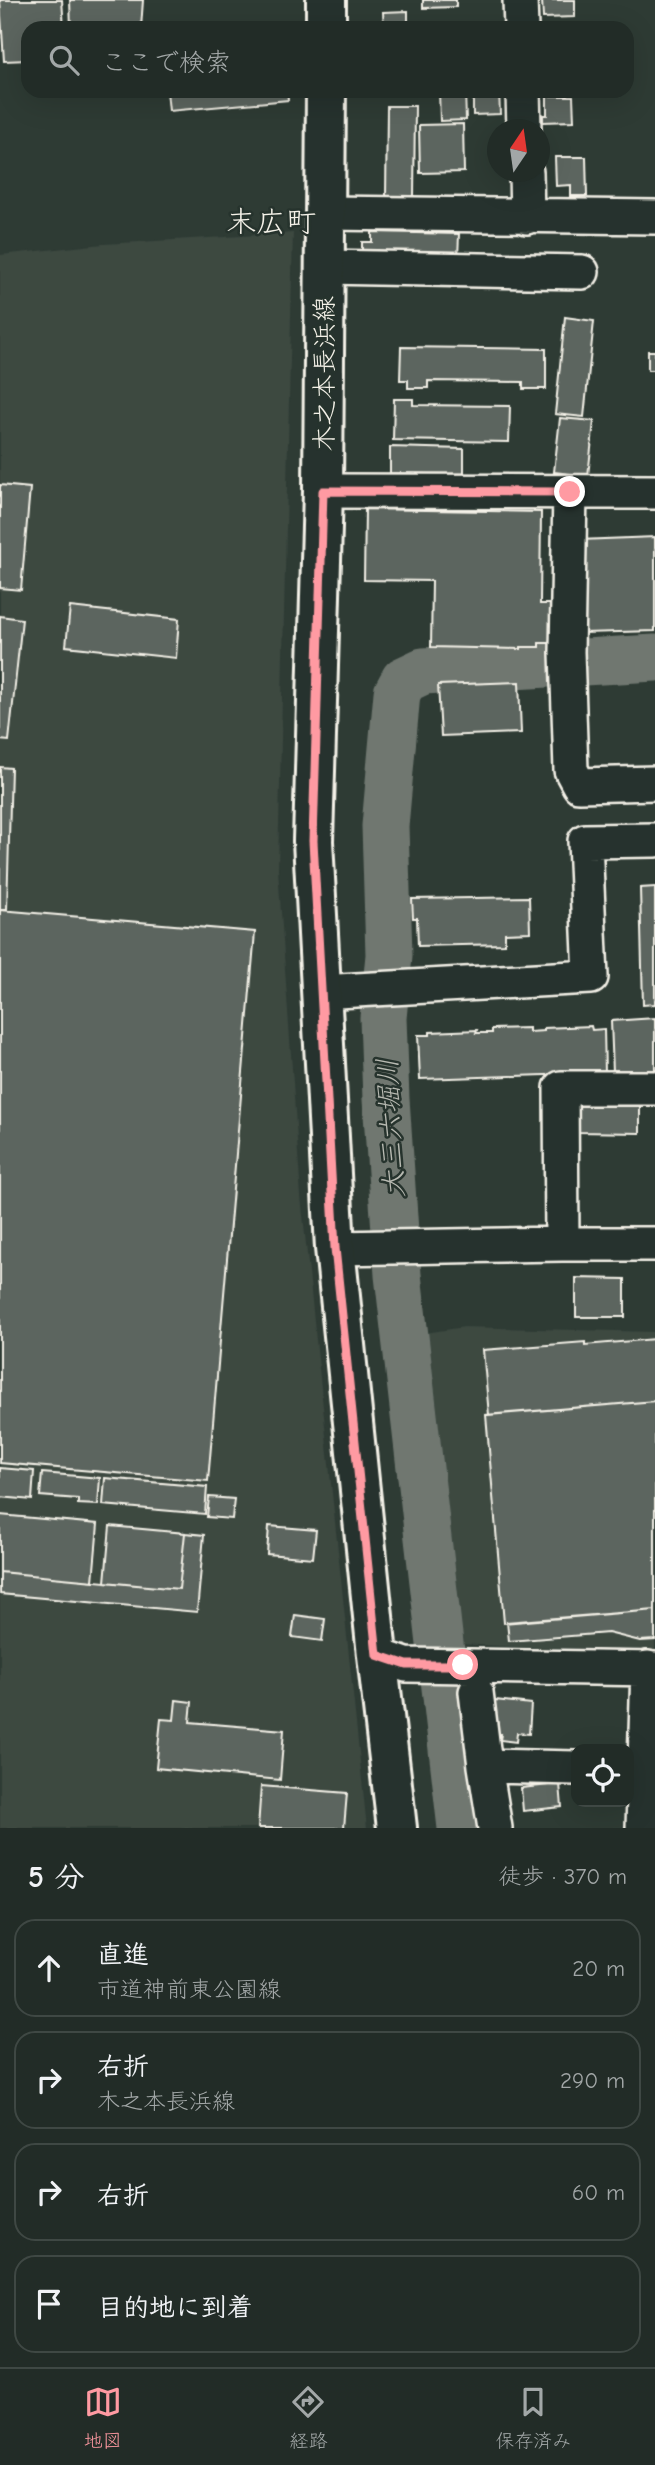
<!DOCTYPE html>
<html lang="ja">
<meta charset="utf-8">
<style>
body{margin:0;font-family:"Comic Neue","Klee One",sans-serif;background:#2a342f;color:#f1f3f6}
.controls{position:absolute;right:21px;bottom:21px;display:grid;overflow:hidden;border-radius:14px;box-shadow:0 7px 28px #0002}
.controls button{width:63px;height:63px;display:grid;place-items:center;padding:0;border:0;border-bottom:2px solid #3f4844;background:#222c27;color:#f1f3f6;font:35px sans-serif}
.compass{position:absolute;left:487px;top:119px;width:63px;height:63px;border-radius:50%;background:#222c27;box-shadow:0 7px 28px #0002;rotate:13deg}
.stop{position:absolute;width:21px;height:21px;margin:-16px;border:5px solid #ff9aa2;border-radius:50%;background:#fff}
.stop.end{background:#ff9aa2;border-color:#fff;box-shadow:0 2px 7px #0008}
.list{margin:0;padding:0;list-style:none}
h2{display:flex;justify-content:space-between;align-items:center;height:91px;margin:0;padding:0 28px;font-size:30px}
h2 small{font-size:23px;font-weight:400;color:#a2a7a7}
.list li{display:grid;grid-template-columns:46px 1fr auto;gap:21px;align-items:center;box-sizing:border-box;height:98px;margin:0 14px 14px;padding:0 14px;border:2px solid #3f4844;border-radius:21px}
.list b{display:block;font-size:26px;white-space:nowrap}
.list p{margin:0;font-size:23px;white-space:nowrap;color:#a2a7a7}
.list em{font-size:23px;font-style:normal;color:#a2a7a7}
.icon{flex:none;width:38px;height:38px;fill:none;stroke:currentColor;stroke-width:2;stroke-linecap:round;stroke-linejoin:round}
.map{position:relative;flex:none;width:655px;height:1828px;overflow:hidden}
.search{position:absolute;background:#222c27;box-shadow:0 7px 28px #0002;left:21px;right:21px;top:21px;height:77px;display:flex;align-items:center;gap:18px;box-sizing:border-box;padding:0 24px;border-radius:21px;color:#a2a7a7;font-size:26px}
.sheet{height:539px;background:#222c27}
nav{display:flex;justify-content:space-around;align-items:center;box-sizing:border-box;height:98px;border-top:2px solid #3f4844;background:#222c27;font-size:19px;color:#a2a7a7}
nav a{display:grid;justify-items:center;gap:4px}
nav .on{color:#ff9aa2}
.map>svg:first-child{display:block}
.built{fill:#3c4841}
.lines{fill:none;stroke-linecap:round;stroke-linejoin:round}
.river{stroke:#6f7770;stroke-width:47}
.building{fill:#5c655e;stroke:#f4f1e8;stroke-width:2}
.minor-casing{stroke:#f4f1e8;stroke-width:38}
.major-casing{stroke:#f4f1e8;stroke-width:44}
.minor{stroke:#26332d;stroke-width:33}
.major{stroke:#26332d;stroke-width:38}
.route{stroke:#ff9aa2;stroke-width:9}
.labels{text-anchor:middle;stroke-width:5;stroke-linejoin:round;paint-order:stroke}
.street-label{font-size:26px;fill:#f4f1e8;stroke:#26332d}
.water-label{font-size:28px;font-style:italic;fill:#b8bab2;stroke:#26332d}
.quarter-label{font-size:30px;fill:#f4f1e8;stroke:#26332d}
</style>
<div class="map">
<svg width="655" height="1828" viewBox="0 0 655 1828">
<rect width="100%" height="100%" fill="#2e3b34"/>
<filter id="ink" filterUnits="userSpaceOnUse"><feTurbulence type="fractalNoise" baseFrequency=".0143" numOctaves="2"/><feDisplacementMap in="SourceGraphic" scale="14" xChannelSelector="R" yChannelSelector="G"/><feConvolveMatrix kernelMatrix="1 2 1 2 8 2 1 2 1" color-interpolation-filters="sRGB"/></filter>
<g filter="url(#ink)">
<path class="built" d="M293,233L278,869L301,1196L367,1828H0V255L103,244Z
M464,1327L655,1332V1654L458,1644L425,1333Z"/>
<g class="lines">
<path class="river" d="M461,1828L398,1275L386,1099L383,1018L389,955L385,826L397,693L404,680L423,671L655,658"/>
</g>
<path class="building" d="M0,0H62L64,28H28V60L4,61Z
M70,0H143L141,28H71Z
M423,0H456V7L423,8Z
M542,0H575V17L543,18Z
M408,11V28H384L383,12Z
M167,91H287L288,100L169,111Z
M439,91H465L466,120L440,121Z
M473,91H499L500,114L473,115Z
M547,96H573L574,121L543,122V115H547Z
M387,106H415L414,198H386Z
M463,124L464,172L420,173L419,125Z
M555,157H586L587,196H571V185L556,186Z
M372,232L459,234L458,258L362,256V242H372Z
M565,317L594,321L584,417L555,414Z
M401,347L546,349V389H523V382L428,381V388H408V380H400Z
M648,351H655V370H648Z
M394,399H413V405L510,406L509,442L393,440Z
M560,418L594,421L588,476L554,472Z
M390,447L464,449V475L390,473Z
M0,485L30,488L21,590L0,588Z
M365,509L541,512L540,604H553L557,643H539V647H521V649L431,647L432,581L364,580Z
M655,537V631L583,633L579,540Z
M70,607L179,619L176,658L66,646Z
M0,616L22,619L9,741L0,740Z
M519,682L521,733L441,736L438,685Z
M0,767L11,768L7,910H0Z
M655,887V1004L643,1005L640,888Z
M529,897L530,932L505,933V944L418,946L417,918H413L412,899Z
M0,910L255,932L208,1481L0,1463Z
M655,1018V1070L613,1072L611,1021Z
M591,1026L592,1030L604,1029L605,1073L420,1079L418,1035H430V1032L477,1030L476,1033H492V1029L529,1028V1032L544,1031V1028Z
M577,1098H640V1133L577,1132Z
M576,1278L625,1279V1317H576Z
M655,1339V1401L489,1415L483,1350L585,1342V1345Z
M655,1401V1610L504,1623L486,1415Z
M0,1468L34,1471L32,1500L0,1497Z
M42,1473L100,1478L98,1505L78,1504V1499L40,1496Z
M105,1478L207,1487L205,1514L103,1505Z
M209,1497L234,1499L232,1519L207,1517Z
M0,1515L98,1524L93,1581L0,1572Z
M110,1526L185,1533L179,1589L105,1582Z
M269,1526L316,1530L313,1558L267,1554Z
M185,1533L204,1535L197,1612L0,1594V1572L179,1589Z
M655,1610V1640L640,1641L608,1633L509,1641L507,1622Z
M295,1615L325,1619L322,1641L292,1637Z
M176,1700L192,1702L190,1722L284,1730L280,1780L156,1768L161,1719L174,1720Z
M495,1700L531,1704L529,1734L517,1733L516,1742L500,1740L501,1734H491Z
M560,1784L562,1807L523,1811L521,1788Z
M261,1786L347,1793L344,1828H258Z"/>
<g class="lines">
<g class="minor-casing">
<path id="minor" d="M520,0L521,28
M523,91L524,130
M526,172L527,217
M325,213L655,217
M325,267L582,272
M323,491L655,492
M570,492L567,652L571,770L579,785L655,783
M320,992L591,977L585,841L655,840
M562,1244L561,1088H655
M335,1248L562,1244H655
M377,1655L406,1665L655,1669
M476,1692L485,1766
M495,1828L485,1766L576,1768
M643,1828L648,1668"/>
</g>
<g class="major-casing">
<path id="major" d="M326,28V0
M326,91L323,491L313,841L335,1248L377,1655L397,1828"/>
</g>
<use href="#minor" class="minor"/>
<use href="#major" class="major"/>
</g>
</g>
<g class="lines" filter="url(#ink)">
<path class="route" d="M463,1665H407L377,1655L335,1248L313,841L323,491L570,492"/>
</g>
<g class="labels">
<g class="street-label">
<text transform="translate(324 374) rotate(-90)" y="9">木之本長浜線</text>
</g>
<g class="water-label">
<text transform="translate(390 1128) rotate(-93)" y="10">大三六堀川</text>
</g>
<g class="quarter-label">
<text x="271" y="232">末広町</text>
</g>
</g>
</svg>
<div class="controls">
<button><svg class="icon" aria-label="locate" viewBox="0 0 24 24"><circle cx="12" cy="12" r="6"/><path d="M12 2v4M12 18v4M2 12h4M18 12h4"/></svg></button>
</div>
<svg class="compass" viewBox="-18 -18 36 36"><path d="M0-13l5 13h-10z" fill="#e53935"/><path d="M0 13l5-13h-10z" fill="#a2a7a7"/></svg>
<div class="stop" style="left:463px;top:1665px"></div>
<div class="stop end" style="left:570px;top:492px"></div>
<div class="search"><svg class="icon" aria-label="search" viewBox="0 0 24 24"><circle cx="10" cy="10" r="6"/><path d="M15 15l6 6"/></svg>ここで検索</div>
</div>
<section class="sheet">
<h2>5 分<small>徒歩 · 370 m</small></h2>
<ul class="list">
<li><svg class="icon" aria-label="ahead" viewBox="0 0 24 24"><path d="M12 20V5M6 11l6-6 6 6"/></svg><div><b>直進</b><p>市道神前東公園線</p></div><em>20 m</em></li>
<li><svg class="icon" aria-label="right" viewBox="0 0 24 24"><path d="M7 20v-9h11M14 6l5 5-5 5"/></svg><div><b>右折</b><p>木之本長浜線</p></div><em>290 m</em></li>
<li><svg class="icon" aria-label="right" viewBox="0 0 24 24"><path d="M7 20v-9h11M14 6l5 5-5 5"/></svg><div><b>右折</b></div><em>60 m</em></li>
<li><svg class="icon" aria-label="arrive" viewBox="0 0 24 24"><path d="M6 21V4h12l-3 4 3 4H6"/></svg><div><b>目的地に到着</b></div></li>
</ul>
</section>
<nav>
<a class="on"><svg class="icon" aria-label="map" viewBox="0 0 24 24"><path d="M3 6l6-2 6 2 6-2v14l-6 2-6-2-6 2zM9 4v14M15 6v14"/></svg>地図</a>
<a><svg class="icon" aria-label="directions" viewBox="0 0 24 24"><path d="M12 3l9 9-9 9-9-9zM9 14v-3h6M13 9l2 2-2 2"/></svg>経路</a>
<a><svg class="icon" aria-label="saved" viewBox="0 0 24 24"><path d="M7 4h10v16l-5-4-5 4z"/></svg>保存済み</a>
</nav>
